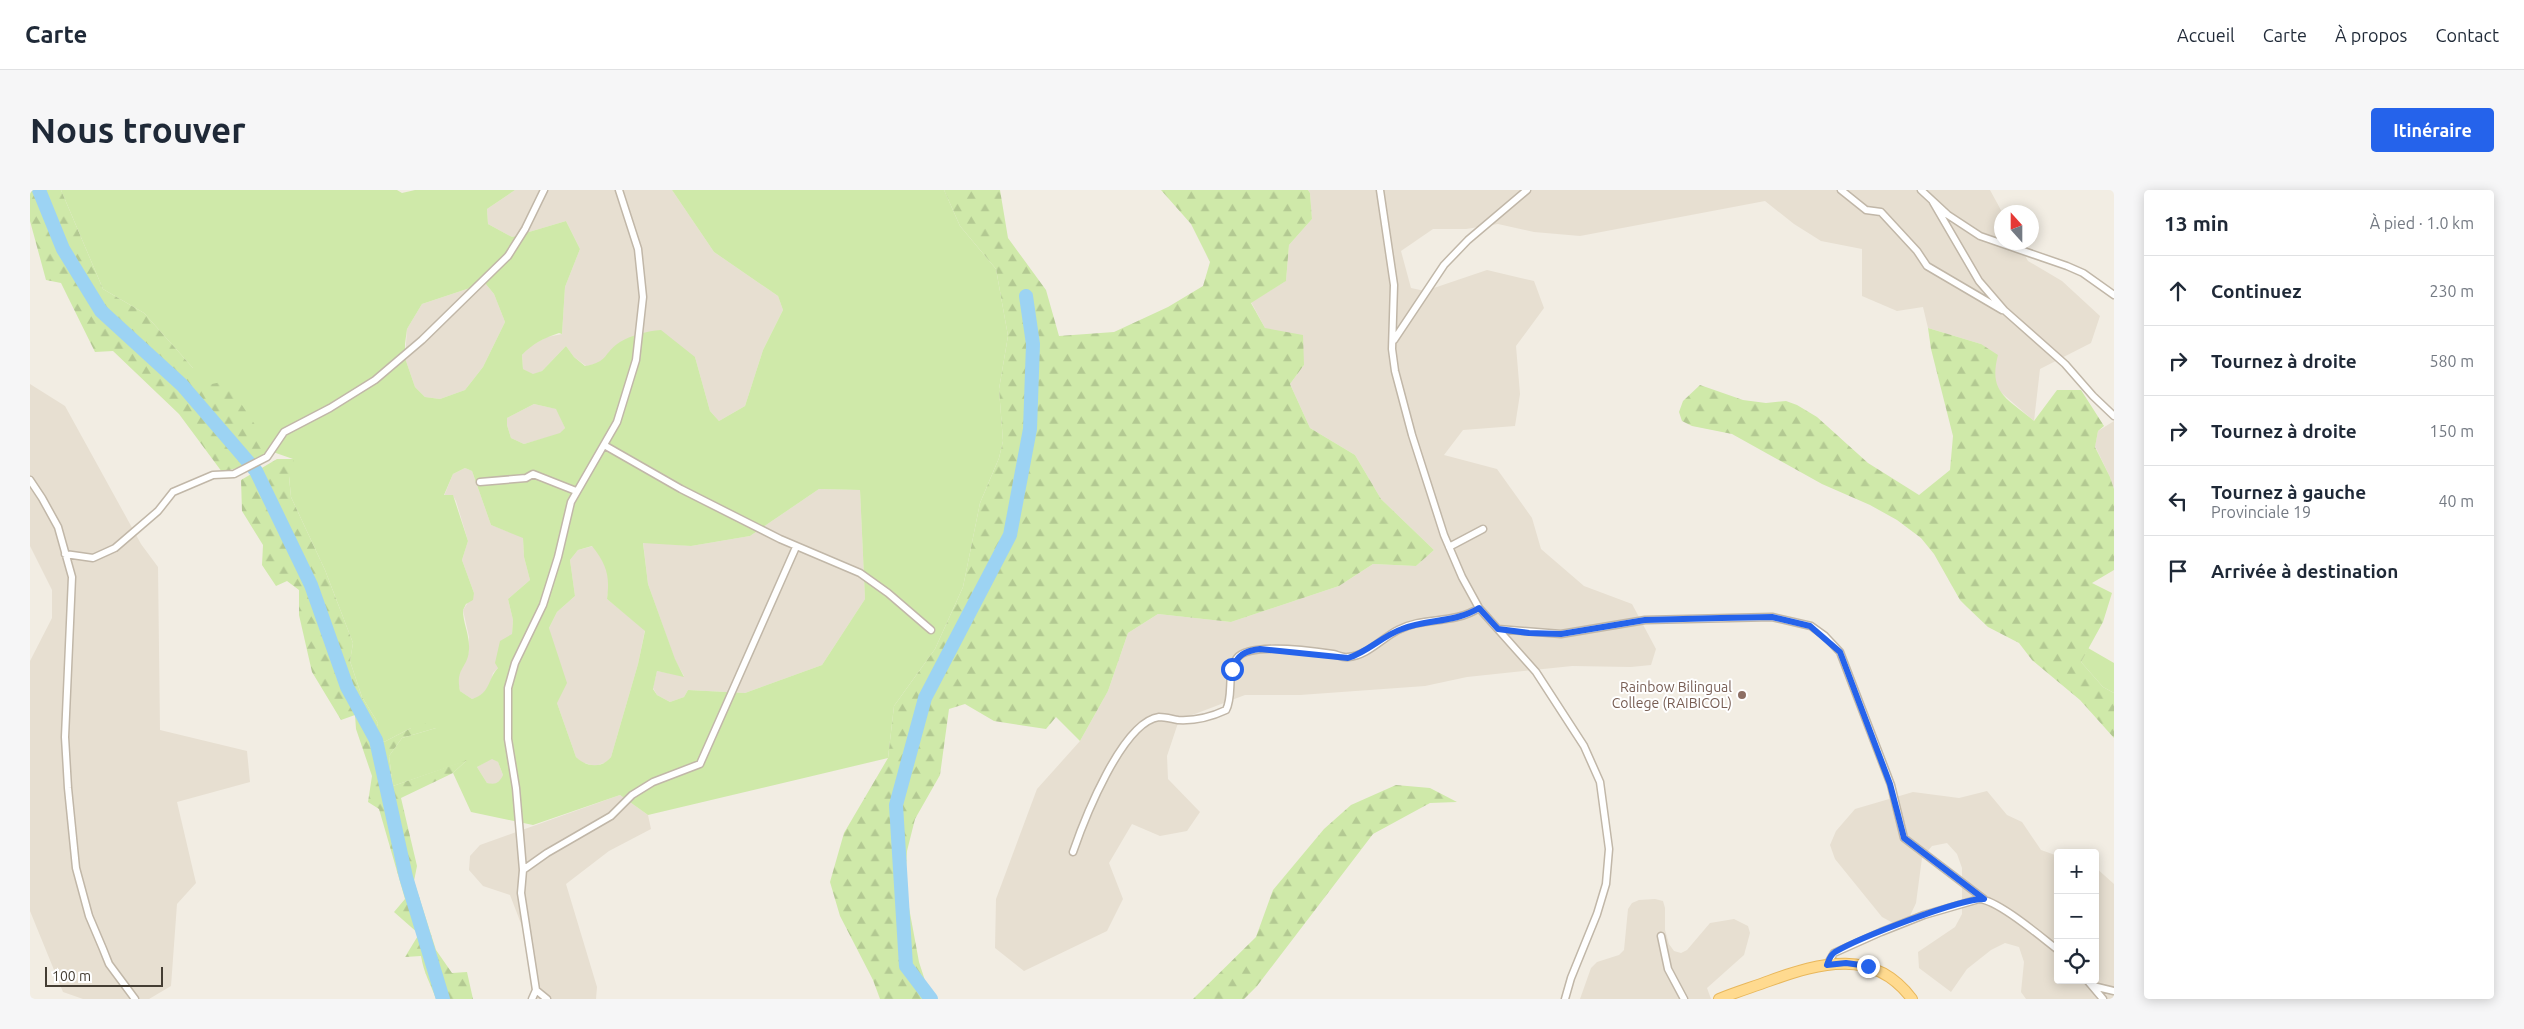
<!DOCTYPE html>
<html lang="fr">
<meta charset="utf-8">
<style>
body{margin:0;font-family:Ubuntu,sans-serif;background:#f6f6f7;color:#1f2937}
.controls{position:absolute;right:15px;bottom:15px;display:grid;overflow:hidden;border-radius:5px;box-shadow:0 2px 12px #0003}
.controls button{width:45px;height:45px;display:grid;place-items:center;padding:0;border:0;border-bottom:1px solid #e0e1e3;background:#fff;color:#1f2937;font:25px sans-serif}
.compass{position:absolute;left:1964px;top:15px;width:45px;height:45px;border-radius:50%;background:#fff;box-shadow:0 2px 12px #0003;rotate:339deg}
.scale{position:absolute;left:15px;bottom:12px;width:118px;box-sizing:border-box;padding-left:5px;border:2px solid #443d33;border-top:0;font-size:14px;line-height:18px;white-space:nowrap;color:#443d33;-webkit-text-stroke:4px #fff;paint-order:stroke}
.stop{position:absolute;width:15px;height:15px;margin:-11px;border:4px solid #2563eb;border-radius:50%;background:#fff}
.stop.end{background:#2563eb;border-color:#fff;box-shadow:0 1px 5px #0008}
.list{margin:0;padding:0;list-style:none}
h2{display:flex;justify-content:space-between;align-items:center;height:65px;margin:0;padding:0 20px;font-size:21px}
h2 small{font-size:16px;font-weight:400;color:#747a83}
.list li{display:grid;grid-template-columns:32px 1fr auto;gap:15px;align-items:center;box-sizing:border-box;height:70px;padding:0 20px;border-top:1px solid #e0e1e3}
.list b{display:block;font-size:19px;white-space:nowrap}
.list p{margin:0;font-size:16px;white-space:nowrap;color:#747a83}
.list em{font-size:16px;font-style:normal;color:#747a83}
.icon{flex:none;width:28px;height:28px;fill:none;stroke:currentColor;stroke-width:2;stroke-linecap:round;stroke-linejoin:round}
.map{position:relative;flex:none;width:2084px;height:809px;overflow:hidden;border-radius:5px}
header{display:flex;align-items:center;gap:30px;box-sizing:border-box;height:70px;padding:0 25px;background:#fff;border-bottom:1px solid #e0e1e3}
header strong{font-size:24px}
nav{display:flex;gap:28px;margin-inline-start:auto;font-size:18px}
.intro{display:flex;align-items:center;justify-content:space-between;box-sizing:border-box;height:120px;padding:0 30px}
h1{margin:0;font-size:35px}
.button{padding:12px 22px;border-radius:5px;background:#2563eb;color:#fff;font-size:18px;font-weight:700}
main{display:flex;gap:30px;padding:0 30px}
aside{flex:1;background:#fff;border-radius:5px;box-shadow:0 2px 12px #0003}
.map>svg:first-child{display:block}
.residential{fill:#e7dfd1}
.grass{fill:#cfe9a9;fill-rule:evenodd}
.forest{fill:url(#forest-firs)}
.lines{fill:none;stroke-linecap:round;stroke-linejoin:round}
.river{stroke:#9cd3f3;stroke-width:14}
.street-casing{stroke:#c1b7a8;stroke-width:9}
.primary-casing{stroke:#e8b75b;stroke-width:12}
.street{stroke:#fff;stroke-width:6}
.primary{stroke:#ffda8f;stroke-width:10}
.route{stroke:#2563eb;stroke-width:6}
.education-dot{fill:#8d6e63;stroke:#fff;stroke-width:2}
.labels{text-anchor:middle;stroke-width:4;stroke-linejoin:round;paint-order:stroke}
.education-label{font-size:14px;fill:#785e54;stroke:#fff;text-anchor:end}
</style>
<header>
<strong>Carte</strong>
<nav><a>Accueil</a><a>Carte</a><a>À propos</a><a>Contact</a></nav>
</header>
<div class="intro"><h1>Nous trouver</h1><a class="button">Itinéraire</a></div>
<main>
<div class="map">
<svg width="2084" height="809" viewBox="0 0 2084 809">
<defs>
<pattern id="forest-firs" width="22" height="20" patternUnits="userSpaceOnUse" patternTransform="scale(1.25)"><rect width="22" height="20" fill="#cfe9a9"/><path d="M5 1l3.5 6h-7zM16 11l3.5 6h-7z" fill="#b3c992"/></pattern>
</defs>
<rect width="100%" height="100%" fill="#f2ede3"/>
<path class="residential" d="M485,0H642L684,62L748,106L753,120L733,160L715,216L689,231L680,221L665,167L589,153L570,173L556,176L544,167L536,156L512,181L503,185L493,179L492,165L499,157L517,147L532,144L535,97L550,59L536,31L482,47L458,34L457,19Z
M1278,0H1960L1972,22V52L1988,53L1998,71L2032,91L2070,126L2061,153L2010,179L2004,231L1967,199L1963,182L1951,154L1898,138L1893,117L1867,121L1832,106V59L1791,51L1764,34L1735,11L1550,46L1504,42L1468,34L1436,39H1403L1371,61L1381,98L1395,101L1457,80L1504,91L1514,118L1486,156L1490,204L1485,236L1433,240L1414,265L1467,279L1502,328L1511,359L1554,396L1602,414L1626,459L1621,475L1601,477L1542,476L1437,487L1395,496L1270,505H1215L1149,530L1137,566L1138,589L1170,622L1157,641L1130,646L1102,634L1079,673L1093,709L1077,741L994,781L965,758L966,709L1007,599L1050,551L1078,501L1098,443L1128,424L1201,432L1309,396L1343,374L1386,376L1404,360L1351,309L1325,265L1280,238L1260,194L1274,175L1235,138L1221,112L1256,91L1259,55L1282,29L1280,3Z
M455,93L464,104L475,132L453,177L435,200L410,209L395,207L385,197L375,168L377,139L392,114Z
M0,194L35,216L111,354L128,377L130,540L217,561L220,592L147,612L166,693L147,714L141,796L119,809H53L33,802L0,721V471L22,428V400L0,356Z
M504,214L527,219L535,238L530,244L494,254L481,248L477,235V228Z
M2084,231V299L2080,287L2065,256L2068,241Z
M435,278L442,281L461,335L493,347L494,367L500,390L478,409L483,430L482,444L468,478L463,483L459,497L449,507L442,509L430,501L427,487L439,462V447L433,420L444,403L432,370L438,351L426,311L423,306H414L423,284Z
M789,299L830,300L835,409L792,475L715,503L658,500L654,507L640,512L627,505L623,498L627,481L654,486L645,470L618,394L613,352L661,356L720,346Z
M563,356L572,368L580,388L577,409L615,440L608,474L581,567L577,572L565,576L551,572L546,567L527,513L519,438L527,422L545,406L540,370L548,360Z
M462,568L468,572L473,585L470,592L464,595L457,593L447,577Z
M1957,601L1977,625L1992,632L2011,660L2028,666V790H2065V677L2084,694V809H1996L1991,802L1994,772L1989,757L1975,753L1961,760L1937,779L1921,802L1889,778L1888,762L1925,737L1932,724V678L1927,664L1917,653L1902,656L1892,668L1886,713L1879,728L1865,734L1852,727L1805,669L1800,655L1806,641L1825,619L1883,602L1929,608Z
M590,605L618,625L621,639L579,661L536,694L567,797L566,809H502L500,757L480,705L453,696L439,680L440,666L450,655Z
M1625,709L1633,711L1635,718V740L1639,754L1644,761L1651,763L1657,760L1680,733L1704,729L1718,736L1720,743L1714,765L1677,798L1681,809H1550L1561,778L1567,772L1589,765L1594,760L1598,719L1602,713L1609,710Z"/>
<path class="grass" d="M31,0H367L372,3L385,0H485L457,19L458,34L482,47L536,31L550,59L535,97L532,144L529,143C514,148 502,154 492,165L493,179L503,184L512,181L536,156L544,167L555,176C579,172 573,163 590,152C602,145 617,141 631,140L665,167L680,221L689,231L715,216L733,160L753,120L748,106L684,62L642,0H914L930,36L966,79L978,146L969,199L973,251L969,268L950,313L933,397L905,459L864,516L858,568L618,625L590,605L503,635L441,622L423,583L436,571L363,596L359,566L372,548L406,538H381L354,552L345,543L348,533L332,507L320,471L323,453L295,380L261,307L259,286L263,269L243,262L163,198V178L114,123L73,99ZM455,93L464,104L475,132L453,177L435,200L410,209L395,207L385,197L375,168V154L377,139L392,114ZM504,214L526,219L535,238L530,243L494,254L481,248L477,235V228ZM435,278L442,281L461,335L493,348L494,367L500,390L478,409L483,430L482,444L470,451L465,473L468,478C457,490 461,503 442,509L430,501C425,478 438,478 439,460C440,445 433,434 433,420L436,414L443,410L444,403L432,370L438,351L423,305H414L423,284ZM789,299L830,300L835,409L792,475L715,503L658,500L654,507L640,512L627,505L623,499L627,481L654,487L645,469L618,394L613,353L661,356L720,346ZM562,356C577,375 580,386 577,409L615,441L608,474L581,567C572,579 556,577 546,567L527,513L537,493L519,438L527,422L545,406L540,370L548,360ZM462,569L468,572L473,585C469,593 466,595 457,593L447,577Z
M2058,458L2084,473V503L2073,497L2051,472Z"/>
<path class="forest" d="M0,0H31L73,99L114,123L163,178V198L196,191L243,262L215,276L192,282L149,224L83,161L65,162L31,93L16,90L0,31Z
M914,0H970L978,48L1016,100L1029,146L1084,142L1138,117L1173,96L1180,72L1161,34L1131,0H1278L1280,3L1282,29L1259,55L1256,91L1221,113L1235,138L1273,145L1274,175L1260,194L1280,238L1325,265L1351,309L1404,360L1386,376L1343,374L1309,396L1201,432L1128,424L1098,443L1078,501L1050,551L1026,527L1016,539L964,531L935,514L919,519L910,585L885,629L877,661L875,696L889,772L900,806L905,809H850L843,790L810,726L800,692L814,643L858,568L864,516L905,459L933,397L950,313L969,268L973,251L969,199L978,146L966,79L930,36Z
M1898,138L1951,154L1968,165C1958,203 1977,208 2004,231L2027,200H2051L2074,236L2068,241L2065,257L2080,287L2084,299V380L2062,393L2082,403L2073,432L2051,472L2073,497L2084,503V548L2050,510L2002,470L1989,453L1958,437L1937,417L1930,410L1904,364L1891,348L1867,330L1840,315L1792,294L1702,244L1662,236L1652,231L1649,222L1653,211L1670,195L1713,210L1736,213L1756,211L1767,215L1787,227L1838,273L1889,305L1920,280L1923,246L1901,159Z
M247,269H263L266,279L259,287L261,307L295,380L323,453L320,471L332,507L348,533L345,543L354,552L381,538L411,529L406,538L372,548L359,566L363,596L437,570L423,583L371,608L387,676L384,691L406,760L422,783L437,782L443,809H406C400,792 394,784 391,766L375,767L389,744L364,722L375,709L349,619L338,612L342,586L326,539L325,525L311,530L282,482L269,425V400L257,391L246,396L232,375L233,355L212,321L211,290Z
M1366,595L1400,598L1427,612L1400,613L1343,644L1227,796L1214,809H1163L1226,747L1243,700L1294,639L1321,615Z"/>
<g class="lines">
<path class="river" d="M9,0L33,59L71,121L152,195L226,281L281,395L317,497L346,550L376,687L413,809
M901,809L876,776L866,615L895,508L980,345L1000,239L1003,154L996,106"/>
<g class="street-casing">
<path id="street" d="M1350,0L1364,95L1362,159L1365,181L1382,245L1414,345L1432,387L1449,418L1506,482L1554,556L1570,592L1579,659L1576,694L1567,724L1541,788L1535,809
M1811,0L1836,20L1851,22L1887,61L1897,76L1972,120
M1891,0L1918,25L1950,46L2037,76L2053,83L2084,105
M1903,12L1949,91L1974,120L2035,174L2063,206L2084,226
M1364,150L1414,75L1438,50L1497,0
M574,255L651,299L750,349L830,383L858,403L901,440
M0,290L12,308L28,337L42,387L35,547L38,598L46,678L59,726L73,759L79,774L105,809
M450,292L496,288L503,284L546,301
M1419,357L1453,339
M35,364L63,368L85,358L128,321L143,302L183,285L204,284L237,267L254,242L300,218L345,190L392,150L478,66L495,39L514,0
M1468,439L1531,444L1615,430L1742,427L1781,436L1795,446L1810,462L1861,595L1874,648L1954,709
M1043,662C1054,630 1092,532 1129,527C1135,527 1142,529 1148,530C1165,531 1181,527 1196,520C1204,505 1196,482 1207,468C1220,452 1283,461 1303,464C1308,465 1313,468 1318,467C1337,466 1352,448 1368,440C1394,426 1423,435 1449,418
M493,680L517,663L581,626L602,605L623,592L670,574L766,357
M1631,746L1638,779L1654,809
M1797,775L1804,763L1851,742L1894,725L1949,709C1968,710 2011,747 2028,760
M2057,790L2073,809
M2063,796L2084,801
M506,800L517,809
M502,809L506,800L491,703L493,680L486,598L478,549V498L485,473L513,415L528,367L541,312L587,232L606,170L613,107L608,59L589,0"/>
</g>
<g class="primary-casing">
<path id="primary" d="M1689,809C1706,802 1723,797 1739,791C1791,772 1844,758 1882,809"/>
</g>
<use href="#street" class="street"/>
<use href="#primary" class="primary"/>
</g>
<g class="lines">
<path class="route" d="M1202,479C1208,465 1214,461 1230,459L1318,468C1338,462 1352,446 1372,439C1397,429 1425,433 1449,418L1468,439L1499,443L1531,444L1615,430L1691,428L1742,427L1780,436L1810,462L1860,594L1874,648L1954,709C1928,709 1829,748 1805,762C1800,765 1799,770 1797,775L1816,773L1838,776"/>
</g>
<circle class="education-dot" cx="1712" cy="505" r="5"/>
<g class="labels">
<g class="education-label">
<text x="1702" y="502">Rainbow Bilingual<tspan x="1702" dy="16">College (RAIBICOL)</tspan></text>
</g>
</g>
</svg>
<div class="controls">
<button>+</button>
<button>−</button>
<button><svg class="icon" aria-label="locate" viewBox="0 0 24 24"><circle cx="12" cy="12" r="6"/><path d="M12 2v4M12 18v4M2 12h4M18 12h4"/></svg></button>
</div>
<svg class="compass" viewBox="-18 -18 36 36"><path d="M0-13l5 13h-10z" fill="#e53935"/><path d="M0 13l5-13h-10z" fill="#747a83"/></svg>
<div class="scale">100 m</div>
<div class="stop" style="left:1202px;top:479px"></div>
<div class="stop end" style="left:1838px;top:776px"></div>
</div>
<aside>
<h2>13 min<small>À pied · 1.0 km</small></h2>
<ul class="list">
<li><svg class="icon" aria-label="ahead" viewBox="0 0 24 24"><path d="M12 20V5M6 11l6-6 6 6"/></svg><div><b>Continuez</b></div><em>230 m</em></li>
<li><svg class="icon" aria-label="right" viewBox="0 0 24 24"><path d="M7 20v-9h11M14 6l5 5-5 5"/></svg><div><b>Tournez à droite</b></div><em>580 m</em></li>
<li><svg class="icon" aria-label="right" viewBox="0 0 24 24"><path d="M7 20v-9h11M14 6l5 5-5 5"/></svg><div><b>Tournez à droite</b></div><em>150 m</em></li>
<li><svg class="icon" aria-label="left" viewBox="0 0 24 24"><path d="M17 20v-9H6M10 6l-5 5 5 5"/></svg><div><b>Tournez à gauche</b><p>Provinciale 19</p></div><em>40 m</em></li>
<li><svg class="icon" aria-label="arrive" viewBox="0 0 24 24"><path d="M6 21V4h12l-3 4 3 4H6"/></svg><div><b>Arrivée à destination</b></div></li>
</ul>
</aside>
</main>
